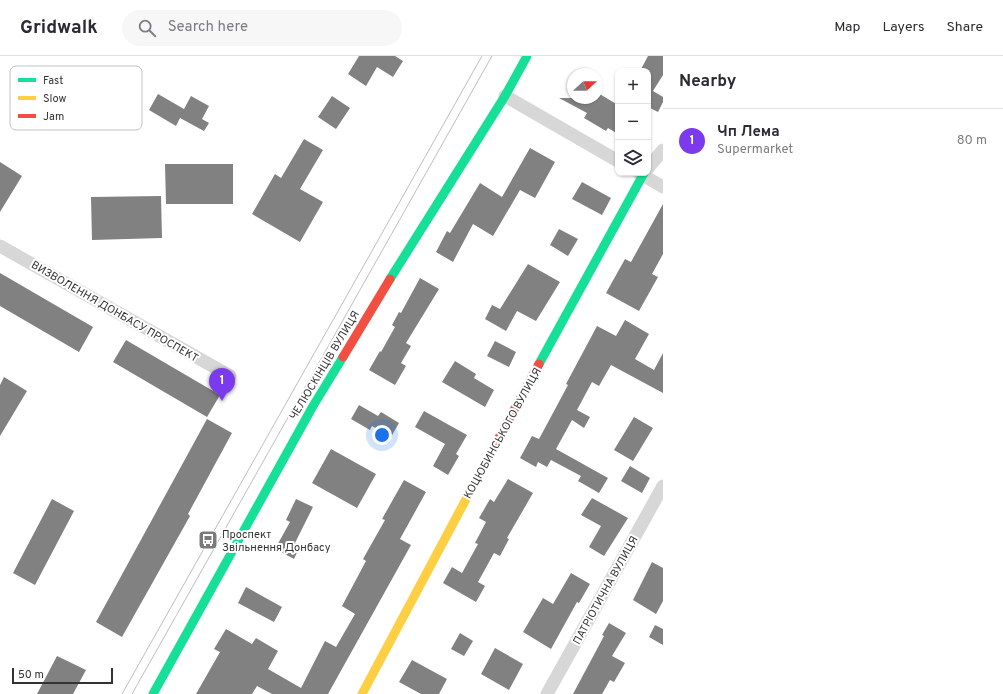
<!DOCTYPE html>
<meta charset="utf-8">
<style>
body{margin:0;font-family:Overpass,sans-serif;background:#f7f7f7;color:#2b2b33}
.controls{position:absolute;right:12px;top:12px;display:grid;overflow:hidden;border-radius:8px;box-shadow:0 1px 3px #0004}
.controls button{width:36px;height:36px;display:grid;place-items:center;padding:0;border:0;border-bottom:1px solid #e1e1e2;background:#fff;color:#2b2b33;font:20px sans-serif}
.compass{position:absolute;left:567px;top:12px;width:36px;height:36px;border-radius:50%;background:#fff;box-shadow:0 1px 3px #0004;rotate:69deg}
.scale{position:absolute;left:12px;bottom:10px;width:101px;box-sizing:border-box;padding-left:4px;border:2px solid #333;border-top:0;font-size:11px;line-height:14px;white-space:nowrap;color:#333;-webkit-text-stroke:3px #fff;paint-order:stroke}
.you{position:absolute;left:382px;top:379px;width:14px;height:14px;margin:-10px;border:3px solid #fff;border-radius:50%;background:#1a73e8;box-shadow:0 0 0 6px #1a73e833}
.badge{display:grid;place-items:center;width:26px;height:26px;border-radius:50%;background:#7c3aed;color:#fff;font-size:13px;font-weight:700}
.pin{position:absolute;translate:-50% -33px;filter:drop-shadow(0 1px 2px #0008)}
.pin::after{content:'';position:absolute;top:21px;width:14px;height:12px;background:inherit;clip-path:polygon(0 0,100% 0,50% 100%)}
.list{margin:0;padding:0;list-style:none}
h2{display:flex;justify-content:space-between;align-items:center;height:52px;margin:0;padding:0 16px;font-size:17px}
h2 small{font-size:13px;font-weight:400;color:#7c7c81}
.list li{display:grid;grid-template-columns:26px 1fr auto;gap:12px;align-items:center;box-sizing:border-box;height:64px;padding:0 16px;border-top:1px solid #e1e1e2}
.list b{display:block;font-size:15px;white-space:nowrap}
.list p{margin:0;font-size:13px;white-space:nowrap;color:#7c7c81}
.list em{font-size:13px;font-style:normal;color:#7c7c81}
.icon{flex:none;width:22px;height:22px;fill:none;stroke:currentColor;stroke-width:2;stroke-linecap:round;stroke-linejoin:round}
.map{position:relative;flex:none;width:663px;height:638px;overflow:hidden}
header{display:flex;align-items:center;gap:24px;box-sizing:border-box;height:56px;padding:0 20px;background:#fff;border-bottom:1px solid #e1e1e2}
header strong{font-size:19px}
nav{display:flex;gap:22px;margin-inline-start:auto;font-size:14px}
.search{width:280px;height:36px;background:#f7f7f7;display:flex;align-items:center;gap:10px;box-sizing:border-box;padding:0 14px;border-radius:22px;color:#7c7c81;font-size:15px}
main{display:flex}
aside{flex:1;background:#fff}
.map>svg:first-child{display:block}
.building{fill:#818181}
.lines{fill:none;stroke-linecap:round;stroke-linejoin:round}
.street{stroke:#d7d7d7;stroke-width:13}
.fast{stroke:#16e098;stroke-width:9}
.slow{stroke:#ffcf43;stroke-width:9}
.jam{stroke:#f24e42;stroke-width:9}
.tram{stroke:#bebebe;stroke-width:1}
.labels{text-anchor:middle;stroke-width:4;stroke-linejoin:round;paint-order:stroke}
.street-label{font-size:11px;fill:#333;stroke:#fff}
.poi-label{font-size:11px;fill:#333;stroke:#fff;text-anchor:start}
.key{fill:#fff;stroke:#c2c2c2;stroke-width:1}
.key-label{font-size:11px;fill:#333}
</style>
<header>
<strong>Gridwalk</strong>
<div class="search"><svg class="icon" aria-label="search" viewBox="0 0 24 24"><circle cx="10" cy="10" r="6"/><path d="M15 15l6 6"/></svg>Search here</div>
<nav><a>Map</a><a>Layers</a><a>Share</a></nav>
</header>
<main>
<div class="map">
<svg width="663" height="638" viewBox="0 0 663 638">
<rect width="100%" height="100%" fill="#fff"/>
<path class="building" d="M359,0H395L403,5L393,21L377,11L366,30L348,18Z
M648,0H663V19L653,35L663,41V46L658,56L648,51V15H640Z
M598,37L618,49V78L608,72L606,75L584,62L587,57L559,42H597Z
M158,38L184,53L191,40L209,50L202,63L209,67L204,75L180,62L176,70L149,54Z
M332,40L350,52L336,73L318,61Z
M304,83L323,94L300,133L323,146L300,186L252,158L275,118L281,122Z
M530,92L555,106L535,142L520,134L493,180L473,168L453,206L436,196L447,175L450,177L480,127L502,141Z
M0,106L22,120L0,156Z
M165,108H233V148H166Z
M582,126L611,142L602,159L572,143Z
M161,140L162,182L92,184L91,141Z
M663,148V198L652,218L658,221L639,255L606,237L625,203L631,206Z
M559,173L578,183L568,200L550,189Z
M528,208L560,226L536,265L517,255L506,275L485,263L492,249L500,253Z
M0,217L93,271L79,296L0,250Z
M420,222L439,233L406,287L411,290L401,307L406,310L395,329L369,314L380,295L381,296L395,271L392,269L399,256L401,257Z
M625,264L649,278L635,303L654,314L663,297V337L611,309L599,330L592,326L577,354L590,361L584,372L572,364L556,393L608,422L599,437L578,425L581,420L551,404L547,411L538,406L536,411L520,402L532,380L539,383L568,329L566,328L597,270L616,280Z
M126,284L220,339L207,361L113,306Z
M495,285L516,296L509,311L487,300Z
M455,305L476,318L474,322L494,334L485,351L442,326Z
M4,321L27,335L0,380V329Z
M359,349L378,360L381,356L399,367L391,381L372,370L370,374L351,363Z
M424,355L467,379L456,398L459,400L448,419L433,410L445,388L415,371Z
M634,361L653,372L633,405L614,394Z
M207,363L232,377L188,458L190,460L122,581L96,566Z
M331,393L376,418L357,452L312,427Z
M630,410L650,422L642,437L621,425Z
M508,423L533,437L507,482L509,483L500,500L494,497L478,526L485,530L476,546L443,527L452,511L462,517L478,488L475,487L486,466L479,462L490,443L494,446Z
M404,424L426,436L400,483L411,489L328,638H272L257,630L252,638H196L220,596L214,593L226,573L252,588L256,582L278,595L268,613L301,632L325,585L336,591L355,558L342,550L366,505L363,503L385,464L382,463Z
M592,442L628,462L604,500L589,491L601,470L581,459Z
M52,443L74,455L35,529L13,517Z
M296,443L313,451L295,487L300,490L294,503L275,493L290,466L286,464Z
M652,506L663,512V545L656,558L633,544Z
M571,517L590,528L579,547L577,546L551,593L523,576L543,542L553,548Z
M246,531L282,551L274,566L238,547Z
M609,567L626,577L612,600L625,607L614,626L610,624L602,638H573L604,580L602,579Z
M655,569L663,573V589L649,581Z
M460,577L473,585L464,600L451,593Z
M495,592L523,608L509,634L481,618Z
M57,600L86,614L73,638H37Z
M412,604L447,623L439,638H421L399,626Z"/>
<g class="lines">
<path class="street" d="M505,40L618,105
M648,112L663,94
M639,117L663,131
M0,190L230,320
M547,638L663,430"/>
<path class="fast" d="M390,223L505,40L527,0
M539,308L644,117
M153,638L313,350L343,301"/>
<path class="slow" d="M362,638L488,402"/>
<path class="jam" d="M343,301L390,223
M488,402L539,308"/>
<path class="tram" d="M122,638L482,0
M132,638L492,0"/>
</g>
<defs>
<g id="bus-square" transform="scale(1)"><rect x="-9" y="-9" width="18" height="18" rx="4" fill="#7a7a7a" stroke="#fff"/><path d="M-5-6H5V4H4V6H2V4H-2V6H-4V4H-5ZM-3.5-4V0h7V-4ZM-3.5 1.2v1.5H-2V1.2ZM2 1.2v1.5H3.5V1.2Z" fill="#fff"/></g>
</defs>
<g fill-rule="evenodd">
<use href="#bus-square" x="208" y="484"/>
</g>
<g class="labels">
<g class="street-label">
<text transform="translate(115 255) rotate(30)" y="4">ВИЗВОЛЕННЯ ДОНБАСУ ПРОСПЕКТ</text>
<text transform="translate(324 309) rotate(-59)" y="4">ЧЕЛЮСКІНЦІВ ВУЛИЦЯ</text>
<text transform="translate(502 377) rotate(-61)" y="4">КОЦЮБИНСЬКОГО ВУЛИЦЯ</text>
<text transform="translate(605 534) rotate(-61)" y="4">ПАТРІОТИЧНА ВУЛИЦЯ</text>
</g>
<g class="poi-label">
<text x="222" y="482">Проспект<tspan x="222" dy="13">Звільнення Донбасу</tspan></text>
</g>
</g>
<rect x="10" y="10" width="132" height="64" rx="6" class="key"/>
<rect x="18" y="22" width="18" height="4" fill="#16e098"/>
<rect x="18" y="40" width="18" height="4" fill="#ffcf43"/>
<rect x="18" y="58" width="18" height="4" fill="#f24e42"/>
<g class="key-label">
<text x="43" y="28">Fast</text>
<text x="43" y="46">Slow</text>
<text x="43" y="64">Jam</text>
</g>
</svg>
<div class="controls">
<button>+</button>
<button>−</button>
<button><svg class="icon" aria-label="layers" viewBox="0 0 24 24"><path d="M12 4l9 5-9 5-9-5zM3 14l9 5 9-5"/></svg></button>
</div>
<svg class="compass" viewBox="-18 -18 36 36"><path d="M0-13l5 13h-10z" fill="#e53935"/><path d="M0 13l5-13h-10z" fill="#7c7c81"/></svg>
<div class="scale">50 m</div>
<div class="you"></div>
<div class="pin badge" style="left:222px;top:345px">1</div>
</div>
<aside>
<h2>Nearby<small></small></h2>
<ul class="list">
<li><span class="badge">1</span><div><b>Чп Лема</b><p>Supermarket</p></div><em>80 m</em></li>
</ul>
</aside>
</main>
